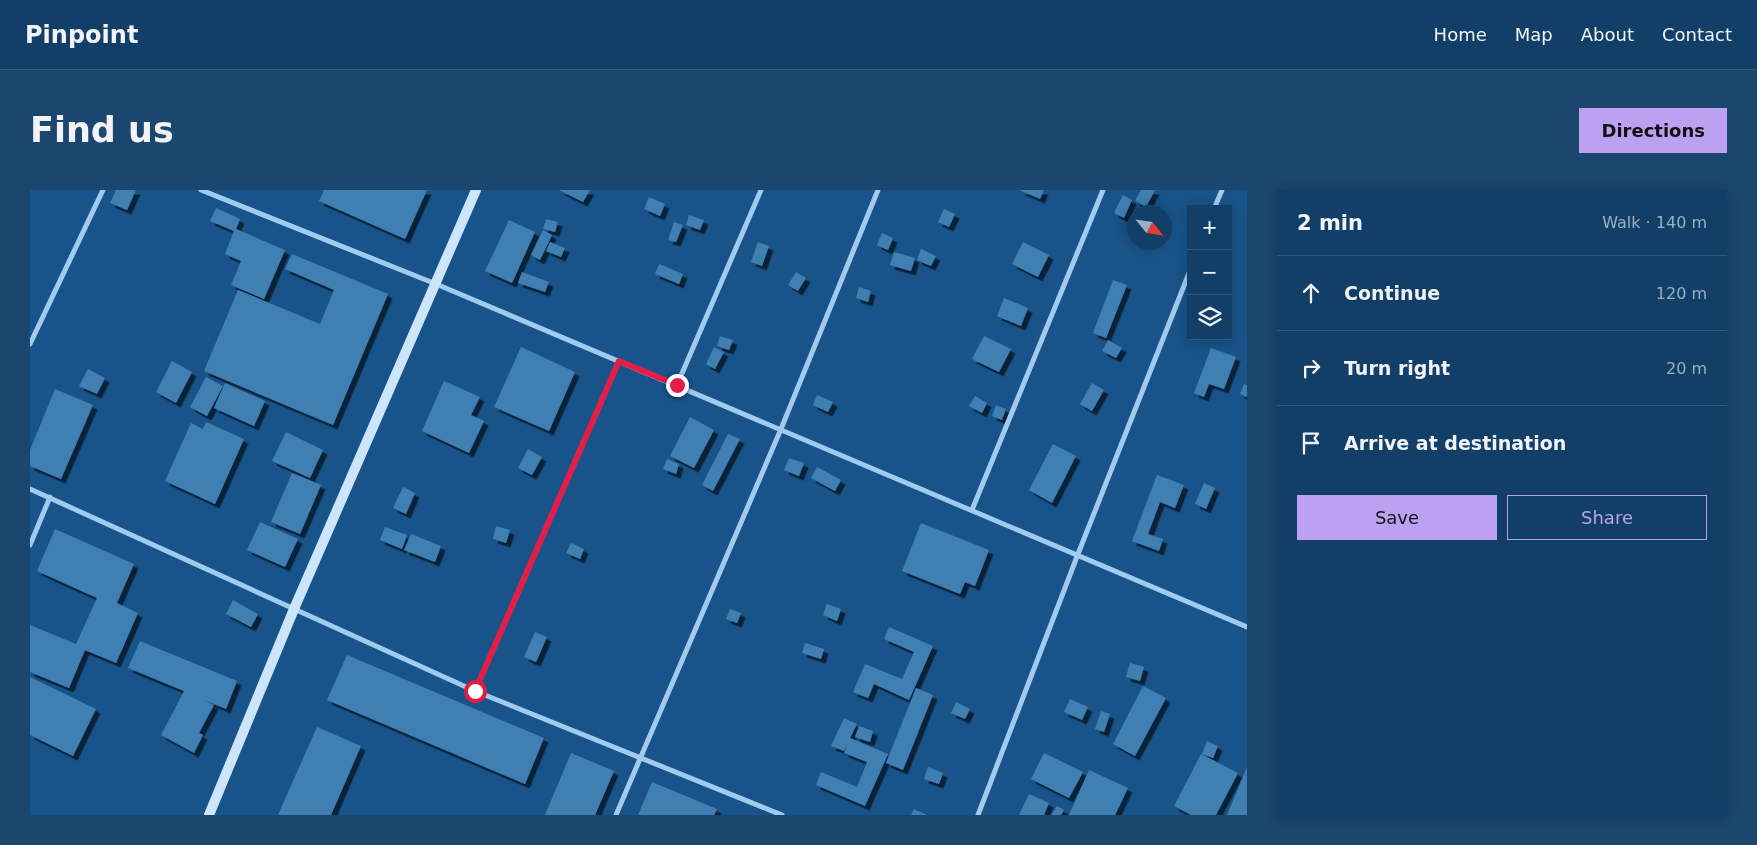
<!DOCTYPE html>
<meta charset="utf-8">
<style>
body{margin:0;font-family:"DejaVu Sans",sans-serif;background:#1b466d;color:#f1f3f6}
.controls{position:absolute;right:15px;top:15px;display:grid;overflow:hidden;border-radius:0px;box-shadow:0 2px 12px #0003}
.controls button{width:45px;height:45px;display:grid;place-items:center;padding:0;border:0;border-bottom:1px solid #31587b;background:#123f67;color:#f1f3f6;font:25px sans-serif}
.compass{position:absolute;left:1097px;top:15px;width:45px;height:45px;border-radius:50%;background:#123f67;box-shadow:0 2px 12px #0003;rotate:120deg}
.stop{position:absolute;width:15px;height:15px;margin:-11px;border:4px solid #e11d48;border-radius:50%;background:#fff}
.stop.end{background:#e11d48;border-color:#fff;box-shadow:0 1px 5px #0008}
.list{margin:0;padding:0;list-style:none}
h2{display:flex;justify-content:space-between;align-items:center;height:65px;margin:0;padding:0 20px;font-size:21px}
h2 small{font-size:16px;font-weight:400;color:#9cafc0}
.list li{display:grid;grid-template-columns:32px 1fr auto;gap:15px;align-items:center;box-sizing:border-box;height:75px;padding:0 20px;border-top:1px solid #31587b}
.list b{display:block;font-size:19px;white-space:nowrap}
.list em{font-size:16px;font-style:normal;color:#9cafc0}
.actions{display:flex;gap:10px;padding:15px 20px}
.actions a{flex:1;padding:11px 0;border:1px solid #bca0f2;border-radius:0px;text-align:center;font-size:18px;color:#bca0f2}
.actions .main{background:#bca0f2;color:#111}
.icon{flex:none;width:28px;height:28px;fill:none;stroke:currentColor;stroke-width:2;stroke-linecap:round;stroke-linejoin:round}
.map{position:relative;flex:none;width:1217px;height:625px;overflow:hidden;border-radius:0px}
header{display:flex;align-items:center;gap:30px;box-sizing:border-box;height:70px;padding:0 25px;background:#123f67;border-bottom:1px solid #31587b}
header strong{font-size:24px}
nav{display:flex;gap:28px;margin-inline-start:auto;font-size:18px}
.intro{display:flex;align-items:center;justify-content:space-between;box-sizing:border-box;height:120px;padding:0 30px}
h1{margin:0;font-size:35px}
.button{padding:12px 22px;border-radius:0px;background:#bca0f2;color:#111;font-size:18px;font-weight:700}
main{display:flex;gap:30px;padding:0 30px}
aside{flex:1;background:#123f67;border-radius:0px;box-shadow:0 2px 12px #0003}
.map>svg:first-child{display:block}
.building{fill:#417fb2;filter:url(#shadow)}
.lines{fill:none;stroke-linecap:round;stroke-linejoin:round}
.street{stroke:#a1cbee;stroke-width:5}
.secondary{stroke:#cde5fa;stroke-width:10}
.route{stroke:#e11d48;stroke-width:6}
</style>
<header>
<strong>Pinpoint</strong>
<nav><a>Home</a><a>Map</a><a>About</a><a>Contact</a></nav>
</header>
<div class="intro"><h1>Find us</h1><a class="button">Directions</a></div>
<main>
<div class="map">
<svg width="1217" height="625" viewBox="0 0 1217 625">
<defs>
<filter id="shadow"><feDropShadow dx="4.5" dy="4.5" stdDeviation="0" flood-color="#0009"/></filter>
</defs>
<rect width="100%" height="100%" fill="#185489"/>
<path class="building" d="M86,0H106L97,20L80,13Z
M294,0H397L375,49L289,11Z
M529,0H560L553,12Z
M989,0H1014L1010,9Z
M1111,0H1125L1116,17L1105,11Z
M1093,5L1102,10L1094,28L1084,23Z
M619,7L635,14L630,26L614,19Z
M186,18L210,29L206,39L255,60L234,109L201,95L211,71L195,64L204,41L180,31Z
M914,19L925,24L919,37L908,32Z
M659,25L674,30L670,40L656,35Z
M516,29L528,32L525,42L513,39Z
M479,30L505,42L482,93L455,81Z
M644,32L653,35L646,52L638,50Z
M513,40L522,45L510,70L501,65Z
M852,43L863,48L858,60L847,55Z
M520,52L535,58L531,67L516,61Z
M728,52L739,56L732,76L721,72Z
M993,52L1019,65L1008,87L982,74Z
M891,59L906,66L901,76L887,70Z
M864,62L885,68L881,81L860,75Z
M262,64L358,104L303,235L174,181L208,100L290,134L304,100L255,79Z
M629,74L653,84L649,94L625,84Z
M492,82L519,92L515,102L488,93Z
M766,82L776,88L768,101L758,95Z
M1083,90L1097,95L1076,148L1063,143Z
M829,97L841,101L838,112L826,108Z
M974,108L998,118L991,136L967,126Z
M690,146L703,150L699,160L687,156Z
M954,146L981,159L969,182L942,169Z
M1078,150L1092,158L1086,168L1072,161Z
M491,157L545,182L519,241L464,217Z
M684,157L694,162L685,179L676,174Z
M1181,158L1206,167L1194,199L1179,194L1174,207L1164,203Z
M142,171L162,182L146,213L126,202Z
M58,179L75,188L67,204L49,196Z
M176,187L193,196L177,226L160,217Z
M414,191L450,207L441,225L454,231L439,263L392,241Z
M195,193L235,211L224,236L184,218Z
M1062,193L1074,200L1062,221L1050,214Z
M1214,194L1217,195V207L1210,204Z
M25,199L63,215L31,289L0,276V260Z
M787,205L803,212L798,222L783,215Z
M945,206L957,213L952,223L939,216Z
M966,215L976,219L972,230L962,226Z
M660,227L684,240L664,278L640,266Z
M176,232L214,249L185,314L135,291L161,233L173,239Z
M256,242L293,260L280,288L242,271Z
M698,244L710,249L683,301L672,295Z
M1023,254L1046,266L1022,313L999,300Z
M498,259L512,267L502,285L488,278Z
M759,268L774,273L769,286L754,280Z
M637,269L649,274L646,284L633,279Z
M787,277L811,290L805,301L781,288Z
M262,283L291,295L270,344L241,332Z
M1127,285L1154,295L1145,318L1130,312L1118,344L1133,349L1129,361L1102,351Z
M1174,293L1185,298L1176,319L1165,314Z
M373,297L385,303L376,324L363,318Z
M230,332L268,349L255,377L217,360Z
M891,333L959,360L945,396L935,392L930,404L872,381Z
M466,336L480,340L476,353L463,349Z
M355,337L377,345L372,359L350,350Z
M25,339L104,374L87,413L108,423L86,473L55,460L39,498L0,482V435L46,454L67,408L7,381Z
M381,344L411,356L405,372L374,360Z
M541,353L554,359L550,369L536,363Z
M203,410L228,424L221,437L196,424Z
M797,414L811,419L807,431L793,425Z
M700,419L711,423L707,433L696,429Z
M859,437L903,456L879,510L844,494L838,508L823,502L835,474L872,489L884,462L854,449Z
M505,442L517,447L506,472L494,467Z
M110,451L207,491L196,519L174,510L184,515L169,543L173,545L164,563L131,545L154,501L98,478Z
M775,453L794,459L791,469L772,463Z
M317,465L514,548L495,594L297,510Z
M1100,473L1114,477L1110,491L1096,487Z
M0,487L66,519L43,566L0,545Z
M1113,496L1136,508L1105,566L1083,554Z
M886,498L903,505L873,580L856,573Z
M1040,509L1058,517L1052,530L1034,522Z
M926,512L940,519L935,529L921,523Z
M1071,521L1080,524L1074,542L1065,539Z
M814,528L827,534L820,548L858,564L835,616L786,595L791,582L827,597L837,572L814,563L818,553L814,561L801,556Z
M829,536L843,541L840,552L825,547Z
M287,537L331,556L301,625H248Z
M1177,551L1188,556L1183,568L1172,564Z
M541,563L584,581L565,625H515Z
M1014,563L1053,582L1039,608L1001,589Z
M1171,564L1208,583L1186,625H1161L1144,616Z
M898,577L913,583L909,594L894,589Z
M1217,577V625H1197Z
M1059,580L1098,598L1085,625H1039Z
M622,592L687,619L684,625H608Z
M999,604L1019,613L1014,625H989Z
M1027,616L1034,620L1031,625H1021Z
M884,619L897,625H881Z"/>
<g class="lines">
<path class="street" d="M171,0L406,94L1217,437
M1184,19L1192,0
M0,154L73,0
M647,195L731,0
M0,299L445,501L752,625
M942,320L1073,0
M0,355L20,307
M445,501L589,171
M586,625L751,239L848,0
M948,625L1048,364L1161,78"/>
<path class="secondary" d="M179,625L264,419L446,0"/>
</g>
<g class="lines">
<path class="route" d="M445,501L589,171L647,195"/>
</g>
</svg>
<div class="controls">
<button>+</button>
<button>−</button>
<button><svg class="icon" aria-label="layers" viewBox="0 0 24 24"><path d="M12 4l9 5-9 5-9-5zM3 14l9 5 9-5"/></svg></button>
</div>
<svg class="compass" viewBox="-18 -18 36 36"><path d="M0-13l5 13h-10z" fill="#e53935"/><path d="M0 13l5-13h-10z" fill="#9cafc0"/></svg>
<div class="stop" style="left:445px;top:501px"></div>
<div class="stop end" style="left:647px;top:195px"></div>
</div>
<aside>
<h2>2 min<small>Walk · 140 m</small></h2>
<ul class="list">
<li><svg class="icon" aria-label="ahead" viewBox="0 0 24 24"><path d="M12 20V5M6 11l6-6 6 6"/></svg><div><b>Continue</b></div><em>120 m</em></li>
<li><svg class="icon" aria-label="right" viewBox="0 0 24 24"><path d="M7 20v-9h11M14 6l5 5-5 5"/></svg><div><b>Turn right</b></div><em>20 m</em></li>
<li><svg class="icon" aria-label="arrive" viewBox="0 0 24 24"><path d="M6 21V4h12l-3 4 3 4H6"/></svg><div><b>Arrive at destination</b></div></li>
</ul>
<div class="actions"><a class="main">Save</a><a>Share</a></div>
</aside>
</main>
